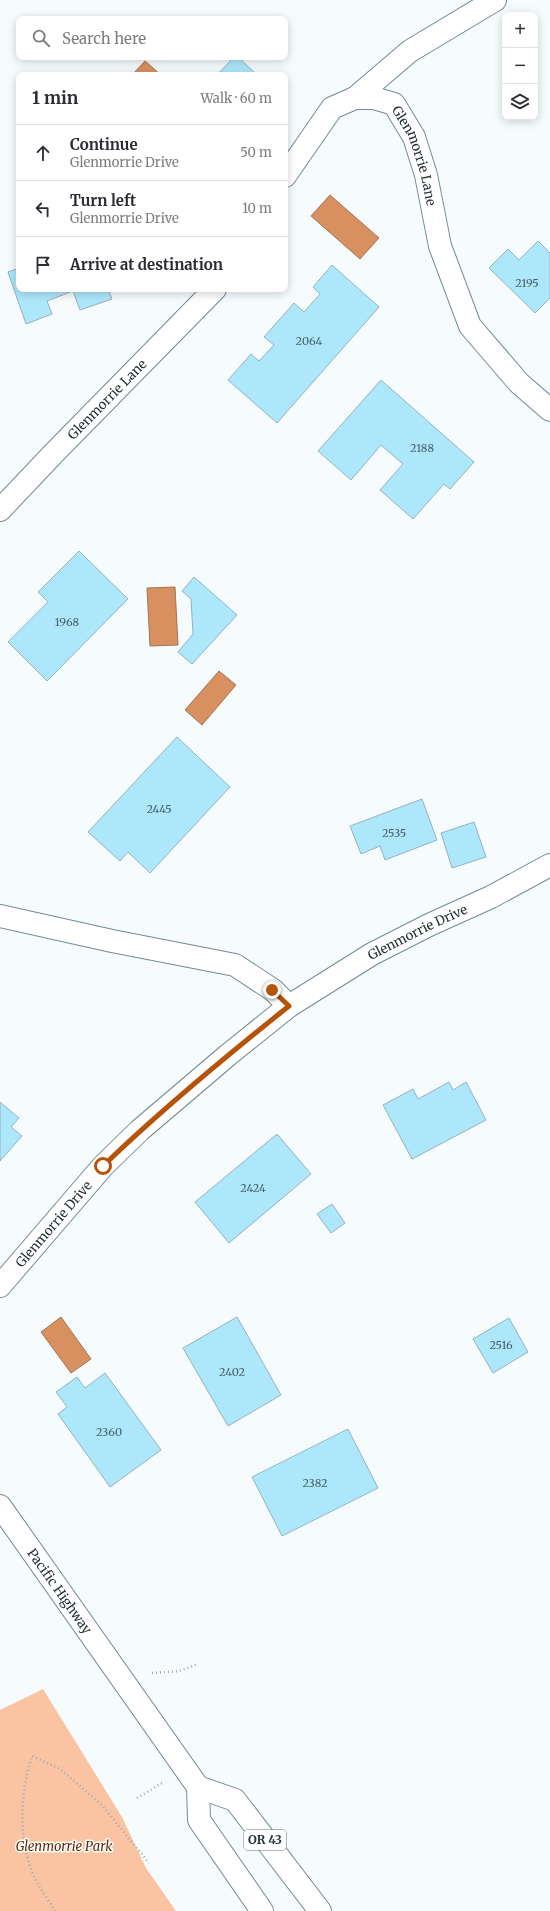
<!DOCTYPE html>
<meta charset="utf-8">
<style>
body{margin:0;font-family:Merriweather,serif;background:#f7f7f7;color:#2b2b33}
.controls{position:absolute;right:12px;top:12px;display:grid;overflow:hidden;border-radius:8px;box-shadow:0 2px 10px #0003}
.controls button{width:36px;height:36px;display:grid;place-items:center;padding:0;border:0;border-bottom:1px solid #e1e1e2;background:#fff;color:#2b2b33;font:20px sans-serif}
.stop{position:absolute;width:12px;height:12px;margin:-9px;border:3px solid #b45309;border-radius:50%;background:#fff}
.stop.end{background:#b45309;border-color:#fff;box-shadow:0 1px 4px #0008}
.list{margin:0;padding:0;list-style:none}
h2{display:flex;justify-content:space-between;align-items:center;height:52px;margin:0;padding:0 16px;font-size:17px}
h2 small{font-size:13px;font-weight:400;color:#7c7c81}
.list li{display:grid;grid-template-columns:26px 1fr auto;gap:12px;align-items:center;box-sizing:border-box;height:56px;padding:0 16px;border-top:1px solid #e1e1e2}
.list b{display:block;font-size:15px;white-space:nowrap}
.list p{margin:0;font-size:13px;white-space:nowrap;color:#7c7c81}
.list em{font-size:13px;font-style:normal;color:#7c7c81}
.icon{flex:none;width:22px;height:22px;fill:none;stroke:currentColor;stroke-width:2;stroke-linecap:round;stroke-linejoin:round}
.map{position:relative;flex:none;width:550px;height:1911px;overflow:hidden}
.search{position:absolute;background:#fff;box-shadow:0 2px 10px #0003;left:16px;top:16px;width:272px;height:44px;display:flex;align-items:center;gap:10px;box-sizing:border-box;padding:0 14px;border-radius:8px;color:#7c7c81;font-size:15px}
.panel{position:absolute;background:#fff;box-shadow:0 2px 10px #0003;left:16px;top:72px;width:272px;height:220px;border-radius:8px}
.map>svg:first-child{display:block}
.green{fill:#fac4a2}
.water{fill:#d99061;stroke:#a37454}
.building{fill:#ade7fb;stroke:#96b2bd}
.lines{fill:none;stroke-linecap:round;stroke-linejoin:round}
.minor-casing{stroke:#708b95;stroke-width:24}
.major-casing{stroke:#708b95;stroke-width:24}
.path{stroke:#a2aaad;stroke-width:2.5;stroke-dasharray:1 3;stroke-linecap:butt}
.minor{stroke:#fff;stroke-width:22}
.major{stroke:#fff;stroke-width:22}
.route{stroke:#b45309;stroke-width:5}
.labels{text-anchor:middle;stroke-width:3;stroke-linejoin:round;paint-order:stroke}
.number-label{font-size:11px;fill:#485f67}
.shield{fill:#fff;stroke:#677072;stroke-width:1}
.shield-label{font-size:12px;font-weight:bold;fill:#263236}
.street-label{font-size:13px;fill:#263236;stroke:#fff}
.park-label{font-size:13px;font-style:italic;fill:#5b2c07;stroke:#fff}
</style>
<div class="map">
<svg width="550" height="1911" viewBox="0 0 550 1911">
<rect width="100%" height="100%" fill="#f6fcfe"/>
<path class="green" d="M43,1689L122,1817L146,1868L176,1911H0V1710Z"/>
<path class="water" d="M145,61L161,75H132Z
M330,195L379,238L360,259L311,216Z
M175,587L178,645L150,646L147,588Z
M219,671L236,685L202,725L185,710Z
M61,1317L91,1359L71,1373L41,1332Z"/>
<path class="building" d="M234,57H238L257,75H217Z
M538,241L550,253V298L535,313L489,268L508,249L519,260Z
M332,265L379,307L277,423L228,380L251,354L259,361L274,345L264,337L294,303L304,312L320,294L313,287Z
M19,268V289H108L112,299L80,310L73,291L47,301L52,314L26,324L8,272Z
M381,380L474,462L450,489L444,484L413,519L380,490L403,464L381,445L351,480L318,451Z
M79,551L128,599L47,681L8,642L48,602L38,592Z
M194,577L237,615L192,664L178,652L193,634L191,599L182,591Z
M177,737L230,787L150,873L128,852L120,861L88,832Z
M422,799L437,840L385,860L380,846L361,854L350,826Z
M474,822L486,857L452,868L441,833Z
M449,1082L453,1090L466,1082L486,1120L412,1159L383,1105L413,1089L418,1099Z
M0,1102L19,1118L11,1127L22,1136L0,1161Z
M277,1134L311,1174L229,1243L195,1202Z
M332,1204L345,1223L331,1233L317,1214Z
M237,1317L281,1395L228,1426L183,1348Z
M509,1318L528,1352L493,1373L473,1339Z
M105,1373L161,1450L110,1487L58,1414L67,1407L56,1392L77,1377L85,1388Z
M348,1429L378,1488L282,1536L252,1477Z"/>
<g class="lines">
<g class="minor-casing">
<g id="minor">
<path d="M355,98L410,51L495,0"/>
<path id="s1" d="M285,176L332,108L355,98H374L394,104L414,137L426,175L440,246L470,326L519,383L550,410"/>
<path id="s2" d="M0,510L54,453L215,289"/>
<path d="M0,916L112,941L235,965L273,990L289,1006"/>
<path id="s3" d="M0,1286L103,1166L140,1130L228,1055L289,1006L372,954L429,925L491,897L550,865"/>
</g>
</g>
<g class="major-casing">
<g id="major">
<path id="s4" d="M0,1506L198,1787L199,1820L262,1911"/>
<path d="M198,1787L235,1800L320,1911"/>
</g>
</g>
<path class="path" d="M152,1673L179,1671L198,1664
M137,1798L162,1783
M55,1911C48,1899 38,1887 33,1874C18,1837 20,1793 32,1756L60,1769L101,1804L149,1863"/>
<use href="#minor" class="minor"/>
<use href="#major" class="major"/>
</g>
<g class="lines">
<path class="route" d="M103,1166C162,1109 225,1057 289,1006L272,990"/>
</g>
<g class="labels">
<g class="number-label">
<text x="527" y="287">2195</text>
<text x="309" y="345">2064</text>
<text x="422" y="452">2188</text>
<text x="67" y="626">1968</text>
<text x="159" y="813">2445</text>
<text x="394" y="837">2535</text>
<text x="253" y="1192">2424</text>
<text x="501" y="1349">2516</text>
<text x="232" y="1376">2402</text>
<text x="109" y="1436">2360</text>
<text x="315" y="1487">2382</text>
</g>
<rect class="shield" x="244" y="1830" width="42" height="20" rx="3"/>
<g class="shield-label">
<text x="265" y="1844">OR 43</text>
</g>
<g class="street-label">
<text dy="5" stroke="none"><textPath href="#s1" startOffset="204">Glenmorrie Lane</textPath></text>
<text dy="5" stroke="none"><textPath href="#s2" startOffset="154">Glenmorrie Lane</textPath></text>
<text dy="5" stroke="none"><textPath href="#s3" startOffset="552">Glenmorrie Drive</textPath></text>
<text dy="5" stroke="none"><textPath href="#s3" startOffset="82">Glenmorrie Drive</textPath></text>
<text dy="5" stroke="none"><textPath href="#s4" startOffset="104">Pacific Highway</textPath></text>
</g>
<g class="park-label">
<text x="64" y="1851">Glenmorrie Park</text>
</g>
</g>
</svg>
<div class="controls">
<button>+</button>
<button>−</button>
<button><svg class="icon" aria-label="layers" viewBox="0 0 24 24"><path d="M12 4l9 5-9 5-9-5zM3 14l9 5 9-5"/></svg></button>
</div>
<div class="stop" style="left:103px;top:1166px"></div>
<div class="stop end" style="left:272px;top:990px"></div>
<div class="search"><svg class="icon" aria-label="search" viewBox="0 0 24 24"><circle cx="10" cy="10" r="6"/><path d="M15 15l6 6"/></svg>Search here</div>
<section class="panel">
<h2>1 min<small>Walk · 60 m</small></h2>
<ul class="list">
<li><svg class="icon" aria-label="ahead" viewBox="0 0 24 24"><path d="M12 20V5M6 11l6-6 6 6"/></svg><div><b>Continue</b><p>Glenmorrie Drive</p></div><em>50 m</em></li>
<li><svg class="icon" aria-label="left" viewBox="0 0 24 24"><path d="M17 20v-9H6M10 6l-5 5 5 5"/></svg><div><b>Turn left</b><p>Glenmorrie Drive</p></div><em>10 m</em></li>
<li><svg class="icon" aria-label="arrive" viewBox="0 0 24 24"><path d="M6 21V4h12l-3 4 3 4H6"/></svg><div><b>Arrive at destination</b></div></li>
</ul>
</section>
</div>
